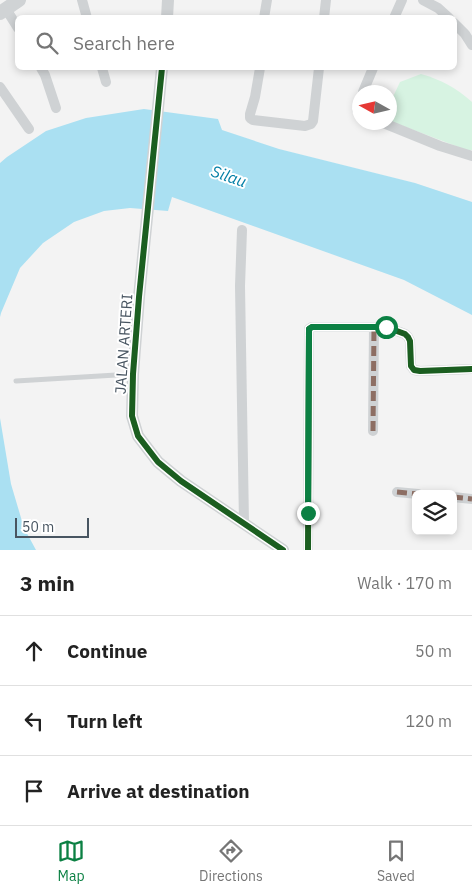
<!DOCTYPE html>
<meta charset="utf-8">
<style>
body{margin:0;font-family:"IBM Plex Sans",sans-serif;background:#f6f6f6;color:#222}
.controls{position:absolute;right:15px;bottom:15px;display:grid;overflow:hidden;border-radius:8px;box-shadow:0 2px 8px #0003}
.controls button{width:45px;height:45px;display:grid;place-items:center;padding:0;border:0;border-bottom:1px solid #e0e0e0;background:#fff;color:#222;font:25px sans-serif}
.compass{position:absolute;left:352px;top:85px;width:45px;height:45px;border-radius:50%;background:#fff;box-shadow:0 2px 8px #0003;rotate:278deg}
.scale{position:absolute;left:15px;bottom:12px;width:74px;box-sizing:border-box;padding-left:5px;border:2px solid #485561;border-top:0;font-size:14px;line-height:18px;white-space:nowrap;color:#485561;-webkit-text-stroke:4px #fff;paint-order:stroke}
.stop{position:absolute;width:15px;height:15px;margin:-11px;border:4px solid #0b8043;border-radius:50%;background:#fff}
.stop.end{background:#0b8043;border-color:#fff;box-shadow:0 1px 5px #0008}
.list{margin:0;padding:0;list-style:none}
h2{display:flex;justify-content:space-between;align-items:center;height:65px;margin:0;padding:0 20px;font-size:21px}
h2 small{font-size:16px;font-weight:400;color:#767676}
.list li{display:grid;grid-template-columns:32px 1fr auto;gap:15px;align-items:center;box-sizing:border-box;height:70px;padding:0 20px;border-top:1px solid #e0e0e0}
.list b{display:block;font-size:19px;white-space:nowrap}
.list em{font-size:16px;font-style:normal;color:#767676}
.icon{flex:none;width:28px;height:28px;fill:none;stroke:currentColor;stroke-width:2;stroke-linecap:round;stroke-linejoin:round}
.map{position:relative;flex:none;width:472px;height:550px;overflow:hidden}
.search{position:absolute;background:#fff;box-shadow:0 2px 8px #0003;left:15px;right:15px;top:15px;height:55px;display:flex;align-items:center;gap:12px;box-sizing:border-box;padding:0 18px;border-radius:8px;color:#767676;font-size:19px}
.sheet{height:275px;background:#fff}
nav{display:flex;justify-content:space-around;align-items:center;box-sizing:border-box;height:70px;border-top:1px solid #e0e0e0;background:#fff;font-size:14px;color:#767676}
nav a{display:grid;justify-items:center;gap:2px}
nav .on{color:#0b8043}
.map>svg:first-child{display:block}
.green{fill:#d7f3e2}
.water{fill:#aae0f2}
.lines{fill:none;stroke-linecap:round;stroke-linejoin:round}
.service{stroke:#cfd2d4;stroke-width:5}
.minor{stroke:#cfd2d4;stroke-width:10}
.tertiary{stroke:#cfd2d4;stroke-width:12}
.secondary{stroke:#d0d3d5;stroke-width:14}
.quiet{stroke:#8d6e63;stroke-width:5;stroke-dasharray:10 5;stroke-linecap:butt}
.cycleway-casing{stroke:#fff;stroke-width:9}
.cycleway{stroke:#1b5e20;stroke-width:6}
.route{stroke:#0b8043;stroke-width:6}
.labels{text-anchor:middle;stroke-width:4;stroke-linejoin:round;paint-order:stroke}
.street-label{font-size:15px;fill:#485561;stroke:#fff}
.water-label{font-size:16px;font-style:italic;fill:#0580a7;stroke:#fff}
</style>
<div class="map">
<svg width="472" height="550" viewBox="0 0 472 550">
<rect width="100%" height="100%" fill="#f3f3f3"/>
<path class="green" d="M421,74C442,80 456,88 472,102V150L469,151L390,121V103L400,82Z"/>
<path class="water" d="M144,109L218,119L222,130L279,149L415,183L472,202V315L404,280L172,197L168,211L130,208L104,211L74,222L43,243L20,268L1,313L0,317V163L7,157L46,131L86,118Z
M0,418L11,484L24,528L36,550H0Z"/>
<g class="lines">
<path class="service" d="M16,381L133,374"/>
<path class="minor" d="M82,0L87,18
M423,0L438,8L449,18
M6,9L18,28
M264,18L267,0
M324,18L326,0
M394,18L402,0
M454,23L465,34L472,45
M41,68L45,75L56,108
M102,68L106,82
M260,68L255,97L250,114V118L253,120L305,126L311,124L313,121L319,68
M0,87L29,129
M363,92L373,68
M360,100L357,110L360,113
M381,122L440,146L472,156
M242,230L240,286L244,523
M373,431L374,327
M397,492L418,494
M453,497L472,499
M308,550L309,329L312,327H386L405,334L408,337L410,341L411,366L414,370L420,371L472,369"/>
<path class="tertiary" d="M167,18L168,0
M162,68L139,297L133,374L132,416L138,436L158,462L181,481L283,550"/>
<path class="secondary" d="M0,13L19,0"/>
<path class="quiet" d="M373,431L374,327
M397,492L418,494
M453,497L472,499"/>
<g class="cycleway-casing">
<path id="cycleway" d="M162,68L139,297L133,374L132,416L138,436L158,462L181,481L283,550
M308,550L309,329L312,327H386L405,334L408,337L410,341L411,366L414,370L420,371L472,369"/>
</g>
<use href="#cycleway" class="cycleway"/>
</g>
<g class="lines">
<path class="route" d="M308,513L309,329L312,327H386"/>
</g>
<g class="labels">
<g class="street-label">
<text transform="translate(124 344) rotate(-86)" y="5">JALAN ARTERI</text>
</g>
<g class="water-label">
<text transform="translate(229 176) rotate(19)" y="6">Silau</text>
</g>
</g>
</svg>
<div class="controls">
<button><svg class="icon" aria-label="layers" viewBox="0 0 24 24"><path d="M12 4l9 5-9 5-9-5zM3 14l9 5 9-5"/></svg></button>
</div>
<svg class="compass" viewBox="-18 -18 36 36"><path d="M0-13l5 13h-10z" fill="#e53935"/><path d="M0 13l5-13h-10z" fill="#767676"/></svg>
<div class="scale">50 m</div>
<div class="stop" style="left:386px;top:327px"></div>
<div class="stop end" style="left:308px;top:513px"></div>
<div class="search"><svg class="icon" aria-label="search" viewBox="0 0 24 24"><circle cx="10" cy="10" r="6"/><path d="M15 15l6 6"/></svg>Search here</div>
</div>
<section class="sheet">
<h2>3 min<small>Walk · 170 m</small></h2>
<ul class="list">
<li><svg class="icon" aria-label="ahead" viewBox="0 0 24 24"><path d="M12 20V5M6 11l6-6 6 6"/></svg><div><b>Continue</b></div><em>50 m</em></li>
<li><svg class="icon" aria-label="left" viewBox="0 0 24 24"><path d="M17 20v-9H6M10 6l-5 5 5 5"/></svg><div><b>Turn left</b></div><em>120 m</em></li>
<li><svg class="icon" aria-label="arrive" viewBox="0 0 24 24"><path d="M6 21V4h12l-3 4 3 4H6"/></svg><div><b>Arrive at destination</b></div></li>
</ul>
</section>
<nav>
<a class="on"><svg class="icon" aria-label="map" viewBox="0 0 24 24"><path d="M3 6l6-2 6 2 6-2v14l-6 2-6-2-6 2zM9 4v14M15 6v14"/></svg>Map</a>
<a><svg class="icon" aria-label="directions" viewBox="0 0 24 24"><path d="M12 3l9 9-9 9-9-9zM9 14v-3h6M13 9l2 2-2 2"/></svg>Directions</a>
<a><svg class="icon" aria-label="saved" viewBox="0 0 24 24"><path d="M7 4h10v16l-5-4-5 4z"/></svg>Saved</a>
</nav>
